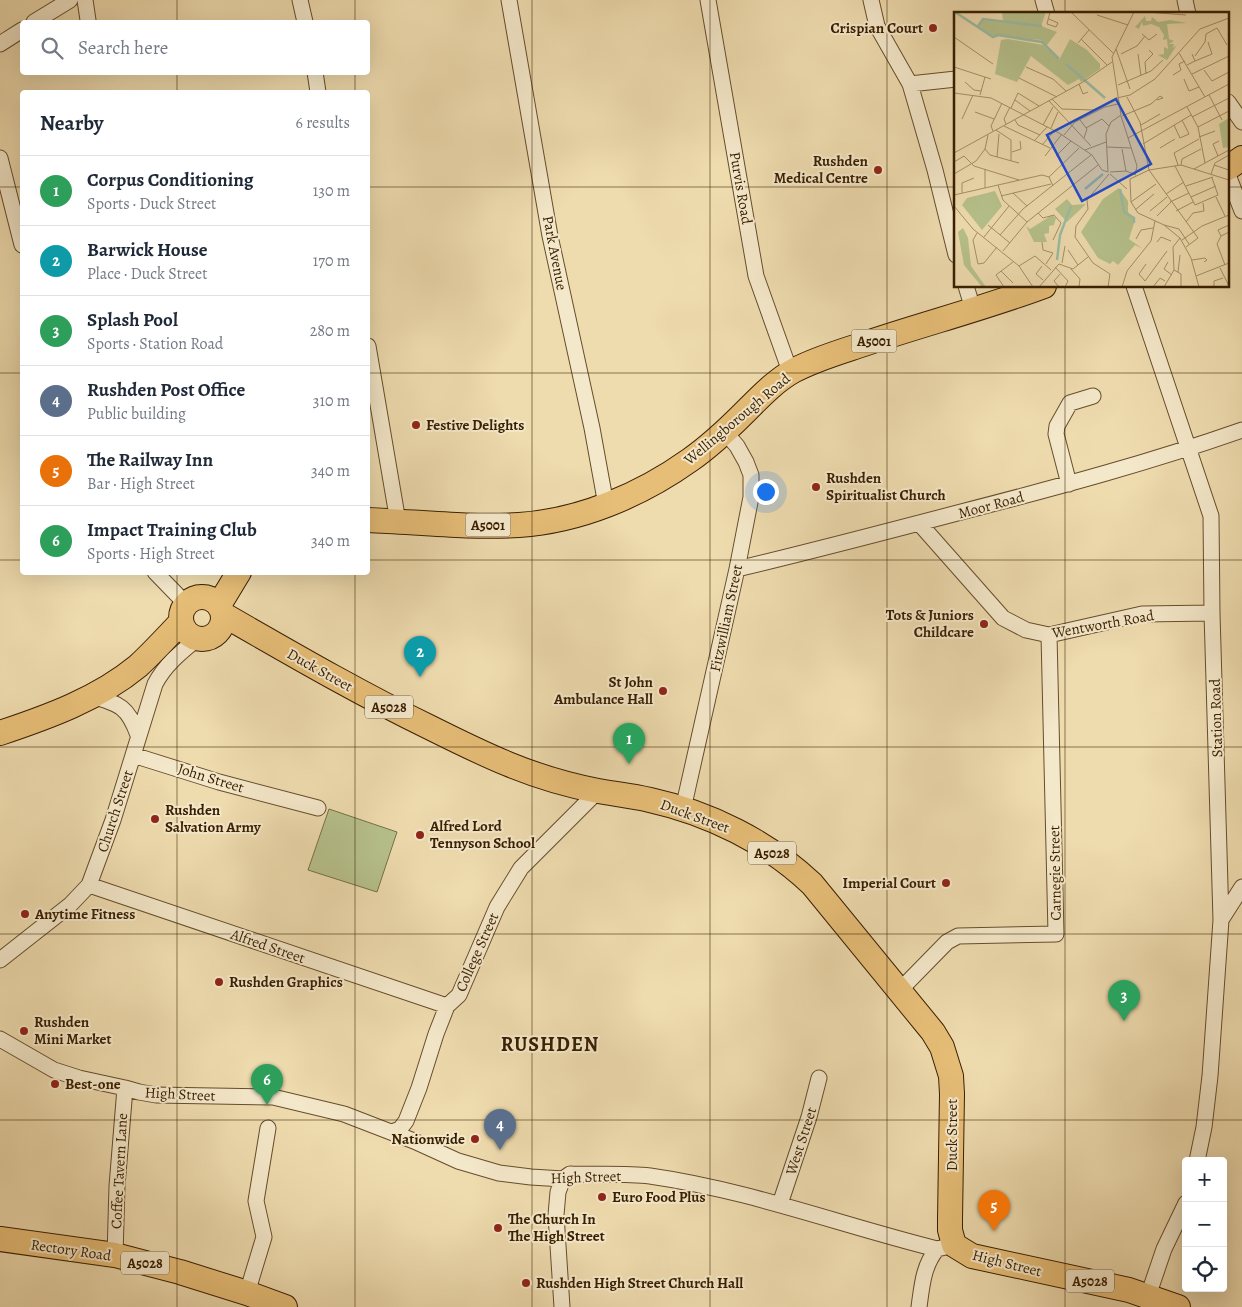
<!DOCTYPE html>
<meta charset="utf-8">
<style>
body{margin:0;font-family:Alegreya,serif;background:#f2f2f3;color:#1f2937}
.controls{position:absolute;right:15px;bottom:15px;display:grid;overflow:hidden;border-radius:5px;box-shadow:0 5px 20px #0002}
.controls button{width:45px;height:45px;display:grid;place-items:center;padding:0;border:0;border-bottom:1px solid #e0e1e3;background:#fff;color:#1f2937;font:25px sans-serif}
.you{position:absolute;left:765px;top:491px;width:18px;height:18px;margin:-12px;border:4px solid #fff;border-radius:50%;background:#1a73e8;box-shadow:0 0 0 8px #1a73e833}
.badge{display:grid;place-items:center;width:32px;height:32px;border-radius:50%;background:#1a73e8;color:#fff;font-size:16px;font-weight:700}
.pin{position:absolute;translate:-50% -41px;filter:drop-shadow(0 1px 2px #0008)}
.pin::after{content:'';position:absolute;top:26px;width:18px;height:15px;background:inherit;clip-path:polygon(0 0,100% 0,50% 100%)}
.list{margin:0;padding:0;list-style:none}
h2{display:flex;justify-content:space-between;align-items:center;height:65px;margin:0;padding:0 20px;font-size:21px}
h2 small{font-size:16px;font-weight:400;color:#747a83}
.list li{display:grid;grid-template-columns:32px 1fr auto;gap:15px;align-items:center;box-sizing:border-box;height:70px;padding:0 20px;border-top:1px solid #e0e1e3}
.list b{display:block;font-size:19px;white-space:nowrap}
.list p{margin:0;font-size:16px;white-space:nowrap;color:#747a83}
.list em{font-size:16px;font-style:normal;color:#747a83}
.icon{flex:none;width:28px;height:28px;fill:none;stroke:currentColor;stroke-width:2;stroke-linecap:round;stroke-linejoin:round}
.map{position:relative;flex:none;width:1242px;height:1307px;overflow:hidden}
.search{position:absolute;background:#fff;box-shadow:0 5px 20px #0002;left:20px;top:20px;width:350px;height:55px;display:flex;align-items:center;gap:12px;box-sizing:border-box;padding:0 18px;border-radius:5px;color:#747a83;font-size:19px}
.panel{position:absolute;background:#fff;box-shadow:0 5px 20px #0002;left:20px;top:90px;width:350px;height:485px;border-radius:5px}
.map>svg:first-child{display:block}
.green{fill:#b6c18c;stroke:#777046}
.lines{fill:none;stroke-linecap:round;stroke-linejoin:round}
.street-casing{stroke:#664d2c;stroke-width:17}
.primary-casing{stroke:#381e00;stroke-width:26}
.street{stroke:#f4e8ca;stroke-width:15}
.primary{stroke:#e7be77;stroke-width:24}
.grid{fill:none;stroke:#381e00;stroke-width:1;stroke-opacity:0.55}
.poi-dot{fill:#8f2418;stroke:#f4e8ca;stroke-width:2}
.labels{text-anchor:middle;stroke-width:4;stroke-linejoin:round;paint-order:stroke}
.shield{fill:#f4e8ca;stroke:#705b3d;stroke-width:1}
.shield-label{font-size:14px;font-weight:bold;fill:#381e00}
.poi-label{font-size:15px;font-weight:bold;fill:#381e00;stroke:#f4e8ca;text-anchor:start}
.street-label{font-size:15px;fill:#381e00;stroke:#f4e8ca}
.district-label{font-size:20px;font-weight:bold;letter-spacing:1px;fill:#381e00;stroke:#f4e8ca}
.inset-river{fill:none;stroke:#9bbca6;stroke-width:2.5}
.inset-road{fill:none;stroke:#a58f68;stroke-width:1}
.view{fill:#1d4ed8;fill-opacity:0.15;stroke:#1d4ed8;stroke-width:2.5}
.inset-edge{fill:none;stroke:#381e00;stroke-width:2.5}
</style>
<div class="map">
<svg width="1242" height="1307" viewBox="0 0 1242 1307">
<rect width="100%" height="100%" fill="#eedbae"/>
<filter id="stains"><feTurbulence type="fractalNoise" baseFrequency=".004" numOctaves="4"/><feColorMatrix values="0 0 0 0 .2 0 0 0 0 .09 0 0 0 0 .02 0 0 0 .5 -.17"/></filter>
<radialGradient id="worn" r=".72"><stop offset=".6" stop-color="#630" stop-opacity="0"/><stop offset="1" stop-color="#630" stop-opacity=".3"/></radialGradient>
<path class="green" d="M329,809L397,832L377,892L308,870Z"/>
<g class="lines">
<g class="street-casing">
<path id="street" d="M85,0L88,20
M300,0L305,22
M509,0L550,236L592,428L606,505
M708,0L756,276L787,363L792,372
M871,0L877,26L910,84L935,170L956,255
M1043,0L1047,14
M1185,0L1188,14
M34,22L70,0
M0,44L22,30
M315,72L318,92
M910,84L956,79
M1228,102L1242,122
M0,158L22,245
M1228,175L1242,211
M966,286L973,309
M1134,286L1211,516L1212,613L1221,920L1210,1076L1204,1127L1197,1161
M368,346L396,510L397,521
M1069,484L1056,434L1057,426L1070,403L1093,396
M919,523L1003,618L1026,630L1049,635L1142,614L1212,613
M737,569C813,551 889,531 965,511C1058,487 1151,462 1242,430
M155,572L186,604
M92,696C120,704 128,707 138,735
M133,755L219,782L318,808
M683,809L737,569L751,497V475L746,462L737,446L725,432
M89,885L447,1006
M1221,920L1242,887
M0,960L70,905L89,885L113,820L155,684C165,665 180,653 197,639
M900,990L947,942L958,936L1056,934L1049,635
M0,1039L54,1070L79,1078L125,1088L139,1092L156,1095L273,1097L344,1114L414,1141L458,1161L499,1173L531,1177L563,1179L570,1174C596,1175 624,1173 650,1176C748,1190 841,1225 937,1249L954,1245
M392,1132L400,1129L406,1121L419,1088L436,1034L447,1006L459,995L497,907L521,868L598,791
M780,1204L809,1117L819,1078
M115,1255L117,1186L125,1088
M247,1293L264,1237L256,1201L268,1128
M1148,1296L1164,1249L1186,1203
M562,1307L556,1215L558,1192L563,1179
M919,1307C922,1286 923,1266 937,1249"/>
</g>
<g class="primary-casing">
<path id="primary" d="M1228,168L1242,158
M368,520C418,522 468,528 519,525C580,521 641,495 690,460C710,446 727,430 744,413C759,398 775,381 793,371C815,359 840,352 864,344C923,324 985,308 1044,286
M181 618a21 21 0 1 1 42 0a21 21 0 1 1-42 0Z
M219,605L239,572
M224,615C292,654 359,693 429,727C455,740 481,753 508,764C537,776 567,785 598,791C615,794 633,796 650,800C709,813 768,842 812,884L933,1032L942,1047L951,1076L952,1094L950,1219V1230L954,1245L972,1256L1129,1290L1178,1307
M0,733C48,717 98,699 138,666C153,652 167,637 181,622
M0,1239L115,1255L180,1272L247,1293L285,1307"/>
</g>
<use href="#street" class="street"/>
<use href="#primary" class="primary"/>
</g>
<path class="grid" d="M177,0V22M355,0V22M532,0V1307M710,0V1307M887,0V1307M1065,0V14M177,72V92M355,72V92M0,187H22M368,187H956M1228,187H1242M1065,286V1307M0,373H22M368,373H1242M0,560H22M368,560H1242M177,572V1307M355,572V1307M0,747H1242M0,934H1242M0,1120H1242"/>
<g class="poi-dot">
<circle cx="933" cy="28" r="5"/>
<circle cx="878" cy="170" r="5"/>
<circle cx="416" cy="425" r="5"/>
<circle cx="816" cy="487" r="5"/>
<circle cx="984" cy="624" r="5"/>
<circle cx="663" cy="691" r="5"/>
<circle cx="155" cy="819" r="5"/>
<circle cx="420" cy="835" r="5"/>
<circle cx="946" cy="883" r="5"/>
<circle cx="25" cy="914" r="5"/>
<circle cx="219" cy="982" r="5"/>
<circle cx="24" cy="1031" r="5"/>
<circle cx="55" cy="1084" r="5"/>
<circle cx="475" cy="1139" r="5"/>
<circle cx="602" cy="1197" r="5"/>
<circle cx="498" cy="1228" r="5"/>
<circle cx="526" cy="1283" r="5"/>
</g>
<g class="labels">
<g class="shield">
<rect x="851.5" y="329.5" width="45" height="23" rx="4"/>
<rect x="465.5" y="513.5" width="45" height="23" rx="4"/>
<rect x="365" y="695.5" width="48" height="23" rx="4"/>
<rect x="748" y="841.5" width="48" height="23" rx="4"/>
<rect x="121" y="1251.5" width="48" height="23" rx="4"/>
<rect x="1066" y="1269.5" width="48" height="23" rx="4"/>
</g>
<g class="shield-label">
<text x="874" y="346">A5001</text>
<text x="488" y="530">A5001</text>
<text x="389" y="712">A5028</text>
<text x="772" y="858">A5028</text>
<text x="145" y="1268">A5028</text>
<text x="1090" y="1286">A5028</text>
</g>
<g class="poi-label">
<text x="923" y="33" text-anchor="end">Crispian Court</text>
<text x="868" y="166" text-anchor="end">Rushden<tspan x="868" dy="17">Medical Centre</tspan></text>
<text x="426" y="430">Festive Delights</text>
<text x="826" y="483">Rushden<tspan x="826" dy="17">Spiritualist Church</tspan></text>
<text x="974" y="620" text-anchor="end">Tots &amp; Juniors<tspan x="974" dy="17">Childcare</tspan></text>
<text x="653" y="687" text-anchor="end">St John<tspan x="653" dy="17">Ambulance Hall</tspan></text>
<text x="165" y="815">Rushden<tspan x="165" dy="17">Salvation Army</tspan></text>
<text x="430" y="831">Alfred Lord<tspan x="430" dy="17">Tennyson School</tspan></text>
<text x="936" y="888" text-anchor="end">Imperial Court</text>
<text x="35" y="919">Anytime Fitness</text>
<text x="229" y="987">Rushden Graphics</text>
<text x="34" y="1027">Rushden<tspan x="34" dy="17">Mini Market</tspan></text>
<text x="65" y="1089">Best-one</text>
<text x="465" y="1144" text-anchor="end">Nationwide</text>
<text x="612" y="1202">Euro Food Plus</text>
<text x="508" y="1224">The Church In<tspan x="508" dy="17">The High Street</tspan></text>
<text x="536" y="1288">Rushden High Street Church Hall</text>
</g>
<g class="street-label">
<text transform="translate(741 188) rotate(80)" y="5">Purvis Road</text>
<text transform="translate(555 253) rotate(79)" y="5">Park Avenue</text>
<text transform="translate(737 419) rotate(-40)" y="5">Wellingborough Road</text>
<text transform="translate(991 505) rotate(-15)" y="5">Moor Road</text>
<text transform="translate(726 618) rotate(-78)" y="5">Fitzwilliam Street</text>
<text transform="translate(1103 624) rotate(-10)" y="5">Wentworth Road</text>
<text transform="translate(320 670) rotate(29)" y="5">Duck Street</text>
<text transform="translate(1216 718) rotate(-92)" y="5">Station Road</text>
<text transform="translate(211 778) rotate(17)" y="5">John Street</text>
<text transform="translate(115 811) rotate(-72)" y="5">Church Street</text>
<text transform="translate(695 816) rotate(20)" y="5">Duck Street</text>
<text transform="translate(1055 873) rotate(-91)" y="5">Carnegie Street</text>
<text transform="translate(268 946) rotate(19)" y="5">Alfred Street</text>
<text transform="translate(477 952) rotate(-66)" y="5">College Street</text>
<text transform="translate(180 1094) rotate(3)" y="5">High Street</text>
<text transform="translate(952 1135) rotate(-90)" y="5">Duck Street</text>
<text transform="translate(801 1141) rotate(-72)" y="5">West Street</text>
<text transform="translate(119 1171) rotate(-87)" y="5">Coffee Tavern Lane</text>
<text transform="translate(586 1177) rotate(-2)" y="5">High Street</text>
<text transform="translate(71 1250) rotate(8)" y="5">Rectory Road</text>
<text transform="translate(1007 1263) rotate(14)" y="5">High Street</text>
</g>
<g class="district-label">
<text x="550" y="1051">RUSHDEN</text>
</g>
</g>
<g transform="translate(954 12)">
<rect width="275" height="275" fill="#eedbae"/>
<path d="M48,0H92L87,14L103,20L93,33L87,28L37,23L25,15L28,8L80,12L49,9ZM191,4L192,9H197L198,5L204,10L216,8L233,11L213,12L215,27L220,29L215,32H220L219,36L223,33L213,48L204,43L210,42V35L214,37L213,27L209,28L210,23L205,15L197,12L189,14L188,10L185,17L181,15ZM54,27L89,33L105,48L116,27L133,38L146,52V57L127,70L125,67L114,73L77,44L63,70L41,62L47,28ZM275,106V135L269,136L265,112ZM165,176L174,189V200L181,208L175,227L189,237L181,233L164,253L159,249L156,252L144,246L127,220L149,187ZM41,179L48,194L28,218L8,193L13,186ZM113,187L118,193L132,192L113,210L101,197ZM98,203L102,206L100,213L95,214V221L90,222L93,230H80L72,214L76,217ZM9,216L14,226L17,254L32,275H28L10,253L4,220Z" fill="#b6c18c"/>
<path class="inset-river" d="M1,0L39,25L44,23L88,30L105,47M24,14L29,7L88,14M112,52L151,86M131,177L149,162M166,177L170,200L180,206V211M103,248L106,223L117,194"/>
<path class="inset-road" d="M117,0L159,41M192,0L232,3M143,3L174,13M95,7L104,11L102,15L93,12L96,0M188,22L195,28L203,22M0,25L39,52M127,27L153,53M251,30L252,22L263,16L273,33M124,31L135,18M162,37L176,77M225,41L251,85M167,42L183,34L191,24M184,42L187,64M241,44L251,30M241,49L258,42L254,30M233,53L241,49L238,42M0,55L37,67M72,55L99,67L112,79M250,58L258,69L275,60M192,62L191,50L199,42L195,38M238,62L275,44M219,63L227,58L225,52L231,49M65,66L103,85M230,67L235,79L245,75M11,70L20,78L27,79M125,72L129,82L134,80M164,73L197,59L209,48M0,81L37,86L105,121L138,143L148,158L154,160M26,83L31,65M255,83L268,108M173,85L186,110L195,158L176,167L177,190L184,201L210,213L226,226L237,246L245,275M163,86L176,83L201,67L246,17L275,6M98,87L108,97L141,98M61,88L76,99M95,89L137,134M233,95L244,115L251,151M57,96L64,81L85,94M21,100L40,107M167,104L183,154L181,163M168,104L197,92L206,84L209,86L203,88M238,105L275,86M8,107L19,83M61,108L64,113L86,123M126,108L133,117L130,126M52,112L50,107L56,95M89,113L99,95M187,113L206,102M220,113L226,126L235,122L228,108M50,114L96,136M244,115L275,99M97,116L104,100M132,116L148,107L155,114M42,118L57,128V149M39,119L37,114L48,91M110,123L121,110L151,95L164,92M245,125L261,119M174,126L275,72M80,129L93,115M189,132L237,103M88,133L101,118M153,135L177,136M206,136L221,127M31,137L36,143L65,151M168,137L172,159M131,138L152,130M58,140L67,137L66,129M0,141L129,70L158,50M91,144L108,122M102,144L117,129M264,144L259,132L265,129M43,145L45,122M0,150L10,144L20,154L65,168M224,153L220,141L245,127M227,153L228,147L247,137M260,153L275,158M221,154L241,193L264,183L258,166M240,157L275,138M154,160L152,122L157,110L167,103L158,45L180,0M156,160L172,159L182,163M0,162L22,149L31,137L34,123M156,162L173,177M257,162L261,151L275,143M95,165L125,136M44,173L49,188L73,210M232,174L259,165M31,176V157M8,181V171L20,166M59,181L73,194M212,182L230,170M0,183L88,163L95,165L99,174M47,184L97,172M237,185L262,174M262,185L271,204M133,188L134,197L122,214L121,225L139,251L156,262L154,275M133,188L155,162M177,190L202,172M216,190L235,181M0,194L19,217L65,254L79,275M181,198L200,182M196,199L213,185M222,199L239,190M84,201L89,206L100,203L107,211M203,204L217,190M232,210L239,201L250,199L249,191M34,213L56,231M210,213L225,217L235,232M23,221L19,228L24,252L30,251L43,235M46,223L69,197L137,143M267,224L264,218L275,213M30,225L55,194M182,227L187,218L199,216M99,228L107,211M228,228L248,214L275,203M88,230L89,238L99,241L92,252M203,230L207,225L217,229M232,235L244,226L195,158L227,153L275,168M114,238L124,253M49,239L73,210L144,153M238,248L251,246L253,248L250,250M214,250L210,257L218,263M108,251L111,234M192,252L185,262L191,269L213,239M271,253L263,232L267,224L275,220M65,254L81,244L97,258M88,254L82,262L89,268M101,255L114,269L111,275M266,256L275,274M117,257L126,267L125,275M220,258L227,262V275M47,259L59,271M224,260L226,243M242,264L275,251M50,275L42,263L59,250M85,275L105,252L119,257L134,245M105,275L100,269L106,262M168,275L173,259L197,229L201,209M199,275L206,266L211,269M210,275L220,258L219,235L226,226M260,275V269L269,266"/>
<path class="view" d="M162,87L197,152L128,189L93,123Z"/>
<rect width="275" height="275" class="inset-edge"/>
</g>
<rect width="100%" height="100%" filter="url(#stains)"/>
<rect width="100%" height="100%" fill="url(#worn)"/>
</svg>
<div class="controls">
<button>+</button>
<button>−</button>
<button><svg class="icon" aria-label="locate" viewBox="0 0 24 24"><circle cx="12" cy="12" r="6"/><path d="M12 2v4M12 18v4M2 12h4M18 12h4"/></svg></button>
</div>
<div class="you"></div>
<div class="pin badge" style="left:629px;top:764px;background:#2e9e5b">1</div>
<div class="pin badge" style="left:420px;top:677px;background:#0f9aa8">2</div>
<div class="pin badge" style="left:1124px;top:1021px;background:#2e9e5b">3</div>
<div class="pin badge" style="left:500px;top:1150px;background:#5c6f8a">4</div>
<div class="pin badge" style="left:994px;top:1231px;background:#e8710a">5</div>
<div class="pin badge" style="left:267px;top:1105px;background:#2e9e5b">6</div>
<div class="search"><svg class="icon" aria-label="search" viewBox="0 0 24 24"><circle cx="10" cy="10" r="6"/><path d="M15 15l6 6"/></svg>Search here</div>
<section class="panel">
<h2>Nearby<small>6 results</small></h2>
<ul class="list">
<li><span class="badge" style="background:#2e9e5b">1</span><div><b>Corpus Conditioning</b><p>Sports · Duck Street</p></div><em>130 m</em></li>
<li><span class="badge" style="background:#0f9aa8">2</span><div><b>Barwick House</b><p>Place · Duck Street</p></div><em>170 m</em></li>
<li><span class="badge" style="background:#2e9e5b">3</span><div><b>Splash Pool</b><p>Sports · Station Road</p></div><em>280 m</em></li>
<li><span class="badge" style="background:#5c6f8a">4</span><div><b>Rushden Post Office</b><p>Public building</p></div><em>310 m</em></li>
<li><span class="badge" style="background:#e8710a">5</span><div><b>The Railway Inn</b><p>Bar · High Street</p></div><em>340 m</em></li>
<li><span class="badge" style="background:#2e9e5b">6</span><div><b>Impact Training Club</b><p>Sports · High Street</p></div><em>340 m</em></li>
</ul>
</section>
</div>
